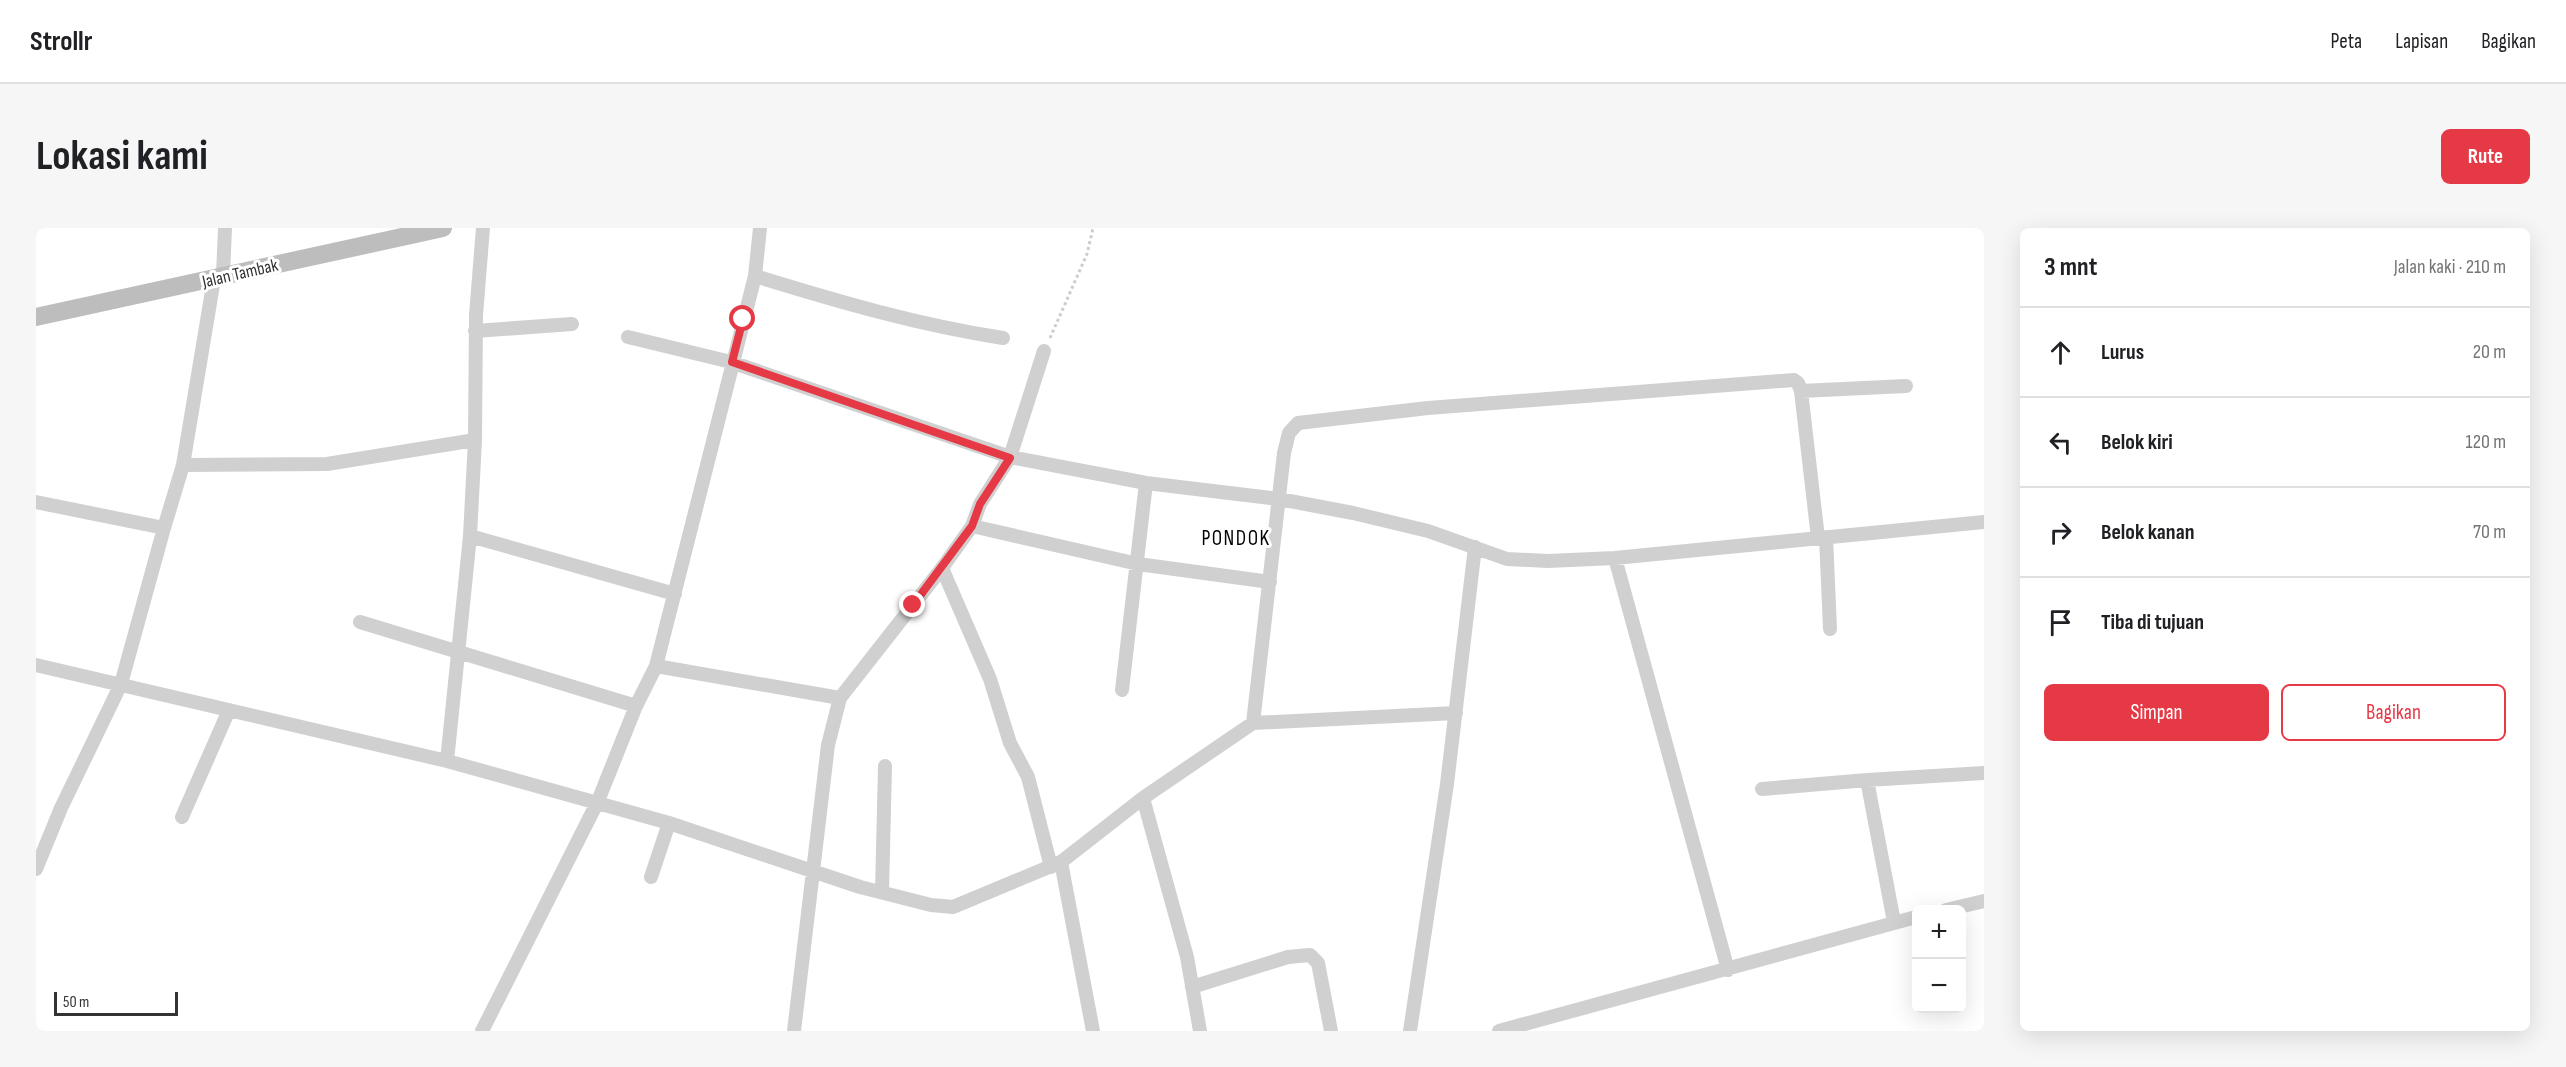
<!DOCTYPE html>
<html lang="id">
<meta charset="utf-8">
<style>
body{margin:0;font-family:"Sofia Sans Condensed",sans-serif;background:#f6f6f6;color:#202124}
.controls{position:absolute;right:18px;bottom:18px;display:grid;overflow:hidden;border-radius:9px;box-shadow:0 6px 24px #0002}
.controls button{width:54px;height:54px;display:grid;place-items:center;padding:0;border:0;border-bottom:2px solid #e0e0e0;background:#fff;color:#202124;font:30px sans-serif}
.scale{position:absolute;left:18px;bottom:15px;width:124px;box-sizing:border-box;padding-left:6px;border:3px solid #333;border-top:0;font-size:16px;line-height:21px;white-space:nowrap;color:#333;-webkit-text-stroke:4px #fff;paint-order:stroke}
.stop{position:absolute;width:18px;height:18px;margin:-14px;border:4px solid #e63946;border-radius:50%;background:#fff}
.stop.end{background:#e63946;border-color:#fff;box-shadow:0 2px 6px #0008}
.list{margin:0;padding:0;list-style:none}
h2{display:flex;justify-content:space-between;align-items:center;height:78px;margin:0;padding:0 24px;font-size:26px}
h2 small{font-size:20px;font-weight:400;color:#757577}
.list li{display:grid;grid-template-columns:39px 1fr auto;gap:18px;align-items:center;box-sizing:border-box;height:90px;padding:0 24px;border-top:2px solid #e0e0e0}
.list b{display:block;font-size:22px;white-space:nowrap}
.list em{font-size:20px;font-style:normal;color:#757577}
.actions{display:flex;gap:12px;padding:18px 24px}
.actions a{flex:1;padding:14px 0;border:2px solid #e63946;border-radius:9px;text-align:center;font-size:21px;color:#e63946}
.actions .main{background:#e63946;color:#fff}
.icon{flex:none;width:33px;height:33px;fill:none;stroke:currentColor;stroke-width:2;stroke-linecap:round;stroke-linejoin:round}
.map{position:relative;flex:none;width:1948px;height:803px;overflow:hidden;border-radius:9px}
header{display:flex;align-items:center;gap:36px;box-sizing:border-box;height:84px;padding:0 30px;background:#fff;border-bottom:2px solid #e0e0e0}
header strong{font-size:28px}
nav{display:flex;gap:33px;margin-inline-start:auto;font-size:21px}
.intro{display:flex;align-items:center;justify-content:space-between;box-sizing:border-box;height:144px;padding:0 36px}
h1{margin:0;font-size:42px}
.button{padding:15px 27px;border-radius:9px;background:#e63946;color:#fff;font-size:21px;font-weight:700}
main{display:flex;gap:36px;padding:0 36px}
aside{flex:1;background:#fff;border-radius:9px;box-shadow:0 6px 24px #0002}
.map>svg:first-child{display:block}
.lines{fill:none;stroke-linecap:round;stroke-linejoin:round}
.path{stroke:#cdcdcd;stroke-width:3;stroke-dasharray:3 3;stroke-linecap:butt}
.street{stroke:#d0d0d0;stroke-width:14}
.secondary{stroke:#bdbdbd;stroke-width:18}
.route{stroke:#e63946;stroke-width:8}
.labels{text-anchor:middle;stroke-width:6;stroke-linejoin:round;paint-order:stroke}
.street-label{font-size:18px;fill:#333;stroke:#fff}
.quarter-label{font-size:21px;letter-spacing:1.5px;fill:#000;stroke:#fff}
</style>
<header>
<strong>Strollr</strong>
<nav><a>Peta</a><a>Lapisan</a><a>Bagikan</a></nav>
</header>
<div class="intro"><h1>Lokasi kami</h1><a class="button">Rute</a></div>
<main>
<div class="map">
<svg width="1948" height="803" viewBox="0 0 1948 803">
<rect width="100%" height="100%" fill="#fff"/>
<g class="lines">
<path class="path" d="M1014,110L1051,26L1057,0"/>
<path class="street" d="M187,47L189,0
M719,48C800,73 882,97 967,110
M439,103L536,96
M592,109L695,134L974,229L1110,255L1243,271L1317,285L1392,303L1471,331L1512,333L1579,330L1948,294
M1765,163L1870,158
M147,237L291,236L439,212
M0,274L128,300
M936,298L1102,336L1234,354
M434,308L639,366
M1790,309L1794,401
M1579,330L1692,742
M906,340L954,451L974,515L992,549L1015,639
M324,394L600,478
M0,437L411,533L633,595L824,659L895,677L917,679L1025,634L1107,570L1217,495L1420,485
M620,438L804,470
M1086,462L1110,255
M1217,495L1248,225L1253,205L1262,195L1392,180L1758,152L1762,155L1765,163L1782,310
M411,533L434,308L439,212L440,87L447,0
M1726,561L1831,552
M1107,570L1151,729L1164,803
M146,589L193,482
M1025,634L1057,803
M0,641L25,580L85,456L128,300L147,237L178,51
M615,649L633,595
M846,664L849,538
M1910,682L1948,673
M1858,694L1831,552L1948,545
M1156,759L1252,729L1274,727L1282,735L1295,803
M446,803L562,573L600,478L620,438L719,48L724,0
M758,803L792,517L804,470L906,340L936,298L944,276L974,229L1008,123
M1374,803L1411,556L1439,319
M1463,803L1880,689"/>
<path class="secondary" d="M0,89L407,0"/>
</g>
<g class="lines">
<path class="route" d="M707,91L696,134L974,230L944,276L936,298L877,377"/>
</g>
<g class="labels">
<g class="street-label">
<text transform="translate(204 45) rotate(-13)" y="6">Jalan Tambak</text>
</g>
<g class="quarter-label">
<text x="1200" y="317">PONDOK</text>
</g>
</g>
</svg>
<div class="controls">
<button>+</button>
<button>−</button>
</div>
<div class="scale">50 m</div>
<div class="stop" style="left:707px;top:91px"></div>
<div class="stop end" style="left:877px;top:377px"></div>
</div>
<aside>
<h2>3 mnt<small>Jalan kaki · 210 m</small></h2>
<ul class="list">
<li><svg class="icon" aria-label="ahead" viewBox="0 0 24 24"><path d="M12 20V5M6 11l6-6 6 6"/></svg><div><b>Lurus</b></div><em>20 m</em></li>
<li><svg class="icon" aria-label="left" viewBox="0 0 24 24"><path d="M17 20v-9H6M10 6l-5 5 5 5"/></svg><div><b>Belok kiri</b></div><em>120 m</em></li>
<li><svg class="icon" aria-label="right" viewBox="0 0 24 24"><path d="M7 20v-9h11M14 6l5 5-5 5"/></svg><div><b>Belok kanan</b></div><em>70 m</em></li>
<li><svg class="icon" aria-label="arrive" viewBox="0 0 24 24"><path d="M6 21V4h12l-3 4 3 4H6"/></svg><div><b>Tiba di tujuan</b></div></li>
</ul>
<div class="actions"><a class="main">Simpan</a><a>Bagikan</a></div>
</aside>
</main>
